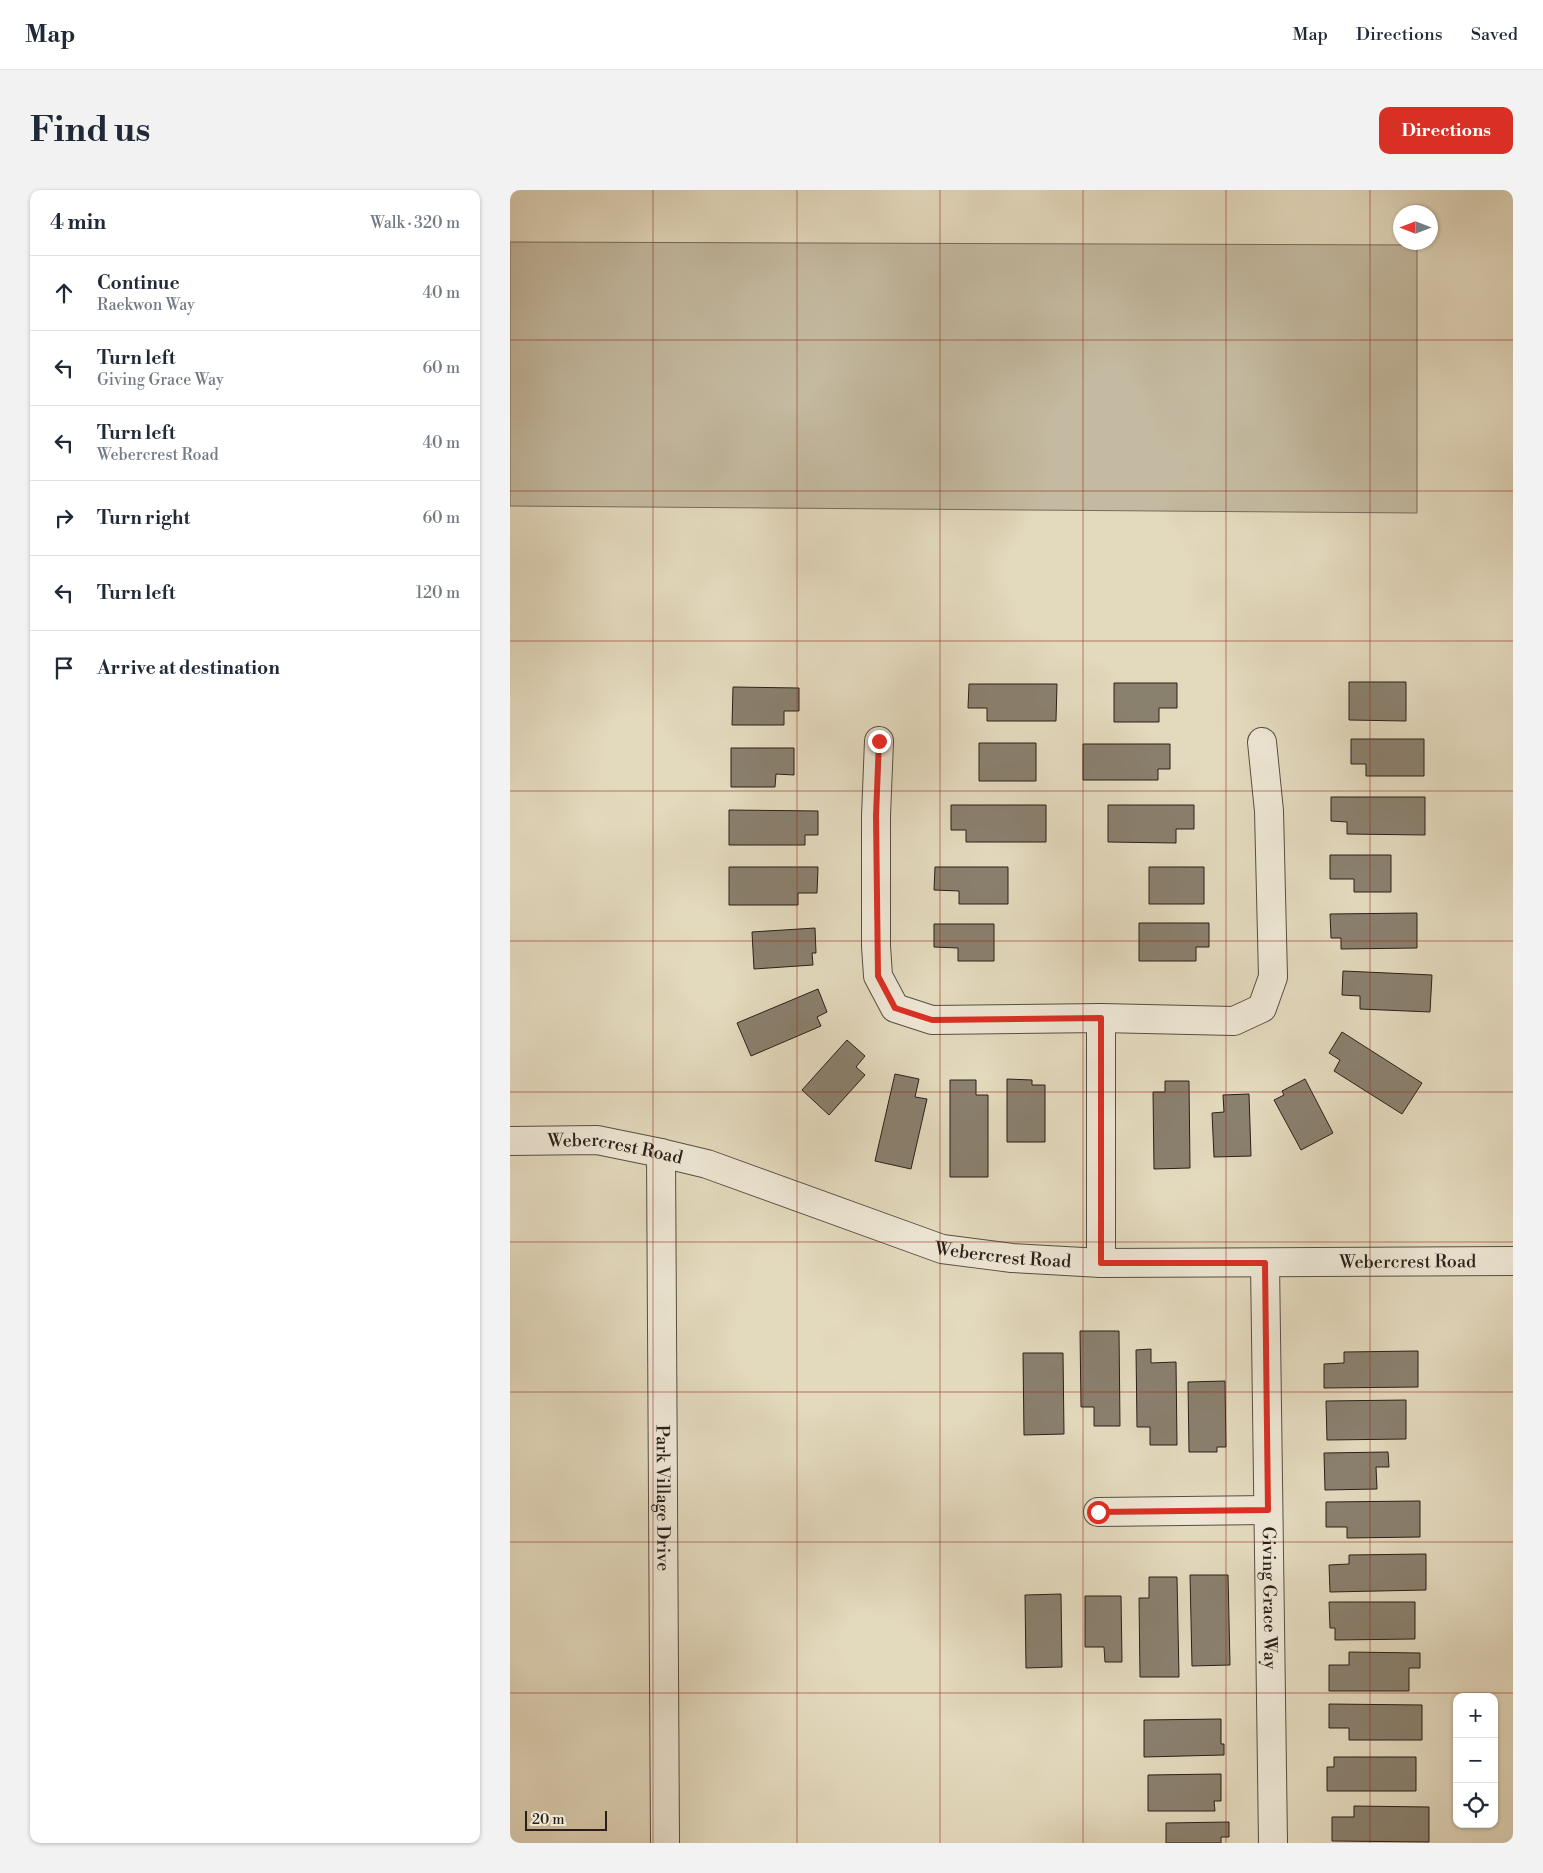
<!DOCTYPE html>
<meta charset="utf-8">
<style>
body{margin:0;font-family:"Libre Bodoni",serif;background:#f2f2f3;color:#1f2937}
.controls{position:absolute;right:15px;bottom:15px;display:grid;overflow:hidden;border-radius:10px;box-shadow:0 1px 4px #0004}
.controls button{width:45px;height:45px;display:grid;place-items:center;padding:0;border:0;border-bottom:1px solid #e0e1e3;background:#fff;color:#1f2937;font:25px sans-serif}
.compass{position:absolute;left:883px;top:15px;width:45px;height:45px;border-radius:50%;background:#fff;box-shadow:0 1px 4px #0004;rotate:270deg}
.scale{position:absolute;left:15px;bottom:12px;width:82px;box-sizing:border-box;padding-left:5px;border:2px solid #2a2019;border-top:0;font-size:14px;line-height:18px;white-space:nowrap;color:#2a2019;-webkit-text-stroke:4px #ede6d4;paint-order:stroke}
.stop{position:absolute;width:15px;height:15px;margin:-11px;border:4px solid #d93025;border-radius:50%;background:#fff}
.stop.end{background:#d93025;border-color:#fff;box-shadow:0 1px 5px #0008}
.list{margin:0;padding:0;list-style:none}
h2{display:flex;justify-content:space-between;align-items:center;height:65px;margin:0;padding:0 20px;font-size:21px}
h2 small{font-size:16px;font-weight:400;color:#747a83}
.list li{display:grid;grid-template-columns:32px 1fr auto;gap:15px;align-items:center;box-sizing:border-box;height:75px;padding:0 20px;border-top:1px solid #e0e1e3}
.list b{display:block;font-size:19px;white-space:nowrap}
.list p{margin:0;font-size:16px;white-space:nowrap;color:#747a83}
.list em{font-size:16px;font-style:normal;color:#747a83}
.icon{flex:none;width:28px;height:28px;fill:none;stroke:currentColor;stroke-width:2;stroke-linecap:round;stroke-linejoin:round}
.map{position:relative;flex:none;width:1003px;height:1653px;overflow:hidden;border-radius:10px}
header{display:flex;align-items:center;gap:30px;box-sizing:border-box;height:70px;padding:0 25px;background:#fff;border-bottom:1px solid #e0e1e3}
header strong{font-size:24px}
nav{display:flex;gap:28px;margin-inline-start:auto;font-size:18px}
.intro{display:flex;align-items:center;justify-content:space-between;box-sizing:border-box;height:120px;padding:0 30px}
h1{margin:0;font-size:35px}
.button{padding:12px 22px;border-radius:10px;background:#d93025;color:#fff;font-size:18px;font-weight:700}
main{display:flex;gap:30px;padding:0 30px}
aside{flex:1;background:#fff;border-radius:10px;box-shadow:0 1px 4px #0004}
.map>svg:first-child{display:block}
.green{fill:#c4baa1;stroke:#776d5d}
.building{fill:#8a806e;stroke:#2a2019}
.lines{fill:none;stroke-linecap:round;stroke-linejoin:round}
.minor-casing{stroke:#584e42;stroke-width:30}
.minor{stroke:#ede6d4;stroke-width:28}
.route{stroke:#d93025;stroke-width:6}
.grid{fill:none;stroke:#8f2418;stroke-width:1;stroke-opacity:0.55}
.labels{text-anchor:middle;stroke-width:5;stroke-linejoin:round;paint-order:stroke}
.street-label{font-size:18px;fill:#2a2019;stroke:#ede6d4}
</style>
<header>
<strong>Map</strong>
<nav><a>Map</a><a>Directions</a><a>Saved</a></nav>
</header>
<div class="intro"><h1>Find us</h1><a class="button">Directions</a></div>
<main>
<aside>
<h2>4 min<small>Walk · 320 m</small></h2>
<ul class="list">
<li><svg class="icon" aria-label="ahead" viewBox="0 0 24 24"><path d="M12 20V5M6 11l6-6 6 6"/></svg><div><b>Continue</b><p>Raekwon Way</p></div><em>40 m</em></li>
<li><svg class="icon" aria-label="left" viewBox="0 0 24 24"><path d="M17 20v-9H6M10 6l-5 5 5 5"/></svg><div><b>Turn left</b><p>Giving Grace Way</p></div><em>60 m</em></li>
<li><svg class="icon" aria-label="left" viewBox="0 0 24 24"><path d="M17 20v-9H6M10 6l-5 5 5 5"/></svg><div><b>Turn left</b><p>Webercrest Road</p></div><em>40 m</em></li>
<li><svg class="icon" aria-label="right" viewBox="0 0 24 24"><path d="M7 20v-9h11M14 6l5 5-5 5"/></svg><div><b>Turn right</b></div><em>60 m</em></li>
<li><svg class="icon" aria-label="left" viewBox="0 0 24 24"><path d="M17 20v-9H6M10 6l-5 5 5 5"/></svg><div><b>Turn left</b></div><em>120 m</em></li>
<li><svg class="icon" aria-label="arrive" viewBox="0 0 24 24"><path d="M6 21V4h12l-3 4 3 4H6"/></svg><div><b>Arrive at destination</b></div></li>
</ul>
</aside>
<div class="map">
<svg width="1003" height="1653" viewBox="0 0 1003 1653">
<rect width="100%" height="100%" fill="#e3d9bd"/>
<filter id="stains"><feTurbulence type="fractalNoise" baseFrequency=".004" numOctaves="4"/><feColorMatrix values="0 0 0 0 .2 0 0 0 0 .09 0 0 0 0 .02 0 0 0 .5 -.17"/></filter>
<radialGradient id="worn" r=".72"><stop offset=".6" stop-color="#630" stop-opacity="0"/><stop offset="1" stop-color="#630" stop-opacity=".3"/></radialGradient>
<path class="green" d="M0,52L907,55V323L0,316Z"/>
<path class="building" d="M839,492H896V531L839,530Z
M604,493H667V518H649V532H604Z
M459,494H547L546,531H477V518H458Z
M223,497L289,498V521H274V535H222Z
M841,549H914V586H856V574H841Z
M469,553H526V591H469Z
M573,554H660V579H648V590H573Z
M221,558H284V585L266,584L265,597H221Z
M821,607H915V645L837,644V632L821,631Z
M441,615H536V652H456V640H441Z
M598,615H684V639H666V653L598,652Z
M219,620L308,621V645H295V655H219Z
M820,665H881V702H844V689H820Z
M219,677H308L307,703H288V715H219Z
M425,677H498V714H449V701L424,700Z
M639,677H694V714H639Z
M907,723V758L831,759V748H821L820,724Z
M629,733H699V757H686V771H629Z
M424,734H484V771H448V758L424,757Z
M305,738L306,763H302L303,775L244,779L242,742Z
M833,781L922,785L920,822L850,819V806L832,805Z
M308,799L317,822L307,827L311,836L241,866L227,833Z
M832,842L912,893L892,924L824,881L830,870L819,863Z
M337,850L355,866L346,877L355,885L319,925L292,900Z
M385,884L409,889L405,907L417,909L401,979L365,971Z
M497,889L522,890V895H535V952H497Z
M795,889L823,943L791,960L764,910L774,905L772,901Z
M440,890H466V905H478V987H440Z
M655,891H679L680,978L644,979L643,902H655Z
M739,904L741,966L704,967L702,923L714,922L713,905Z
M570,1141H609L610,1236H584V1217H571Z
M641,1159V1173L666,1172L667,1255H640V1237H627L626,1160Z
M908,1161V1197L814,1198V1174L834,1173V1162Z
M513,1163H553L554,1244L514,1245Z
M715,1191L716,1257H707V1262H679L678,1192Z
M896,1210V1249L817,1250L816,1211Z
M878,1262L879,1277H866L867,1299L815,1300L814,1263Z
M910,1311V1347L837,1348V1337H816V1312Z
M916,1364V1400L820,1402L819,1375L839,1374V1365Z
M680,1385H718L720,1475L682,1476Z
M639,1387H667L669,1487H630L629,1408H639Z
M551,1404L552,1477L516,1478L515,1405Z
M575,1406H611L612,1472H595L594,1457H575Z
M819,1412H905V1449L825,1450V1438H820Z
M839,1462L910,1463V1478H899V1501H819V1475H839Z
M819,1514L912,1515V1550H839V1538H819Z
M711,1529V1554H714V1565L634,1567V1530Z
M824,1567H906V1601H817V1577H824Z
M711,1584V1611H704L705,1621H638V1585Z
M844,1616L919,1617V1652L822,1651V1627H844Z
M719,1632V1647H711V1653H656V1633Z"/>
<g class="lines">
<g class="minor-casing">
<g id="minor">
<path d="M369,551L366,626V756L368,786L385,818L422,830L591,828L724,831L752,818L763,787L759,621L752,552"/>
<path d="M591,828V1073"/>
<path id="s1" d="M0,951L87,950L151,963L197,974L432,1059L502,1068L591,1073L1003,1071"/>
<path id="s2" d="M151,963L155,1653"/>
<path id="s3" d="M755,1073L763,1653"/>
<path d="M588,1322L758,1320"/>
</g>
</g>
<use href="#minor" class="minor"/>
</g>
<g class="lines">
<path class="route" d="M369,551L366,626L368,786L385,818L422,830L591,828V1073H755L758,1320L588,1322"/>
</g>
<path class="grid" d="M143,0V1653M287,0V1653M430,0V1653M573,0V1653M716,0V1653M860,0V1653M0,150H1003M0,301H1003M0,451H1003M0,601H1003M0,751H1003M0,902H1003M0,1052H1003M0,1202H1003M0,1352H1003M0,1503H1003"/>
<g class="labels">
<g class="street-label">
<text dy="6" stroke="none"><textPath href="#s1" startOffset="106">Webercrest Road</textPath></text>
<text dy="6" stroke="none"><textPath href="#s1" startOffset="511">Webercrest Road</textPath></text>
<text dy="6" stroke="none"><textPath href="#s1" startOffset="916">Webercrest Road</textPath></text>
<text dy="6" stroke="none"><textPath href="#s2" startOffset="345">Park Village Drive</textPath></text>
<text dy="6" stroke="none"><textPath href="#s3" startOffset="335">Giving Grace Way</textPath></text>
</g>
</g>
<rect width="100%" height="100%" filter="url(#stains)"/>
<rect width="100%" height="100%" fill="url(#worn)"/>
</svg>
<div class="controls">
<button>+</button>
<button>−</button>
<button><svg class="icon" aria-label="locate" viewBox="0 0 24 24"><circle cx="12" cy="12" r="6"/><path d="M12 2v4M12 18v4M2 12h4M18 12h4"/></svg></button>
</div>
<svg class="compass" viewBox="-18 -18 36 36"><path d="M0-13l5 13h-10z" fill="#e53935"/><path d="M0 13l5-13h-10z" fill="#747a83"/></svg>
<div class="scale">20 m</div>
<div class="stop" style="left:588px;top:1322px"></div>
<div class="stop end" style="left:369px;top:551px"></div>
</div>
</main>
